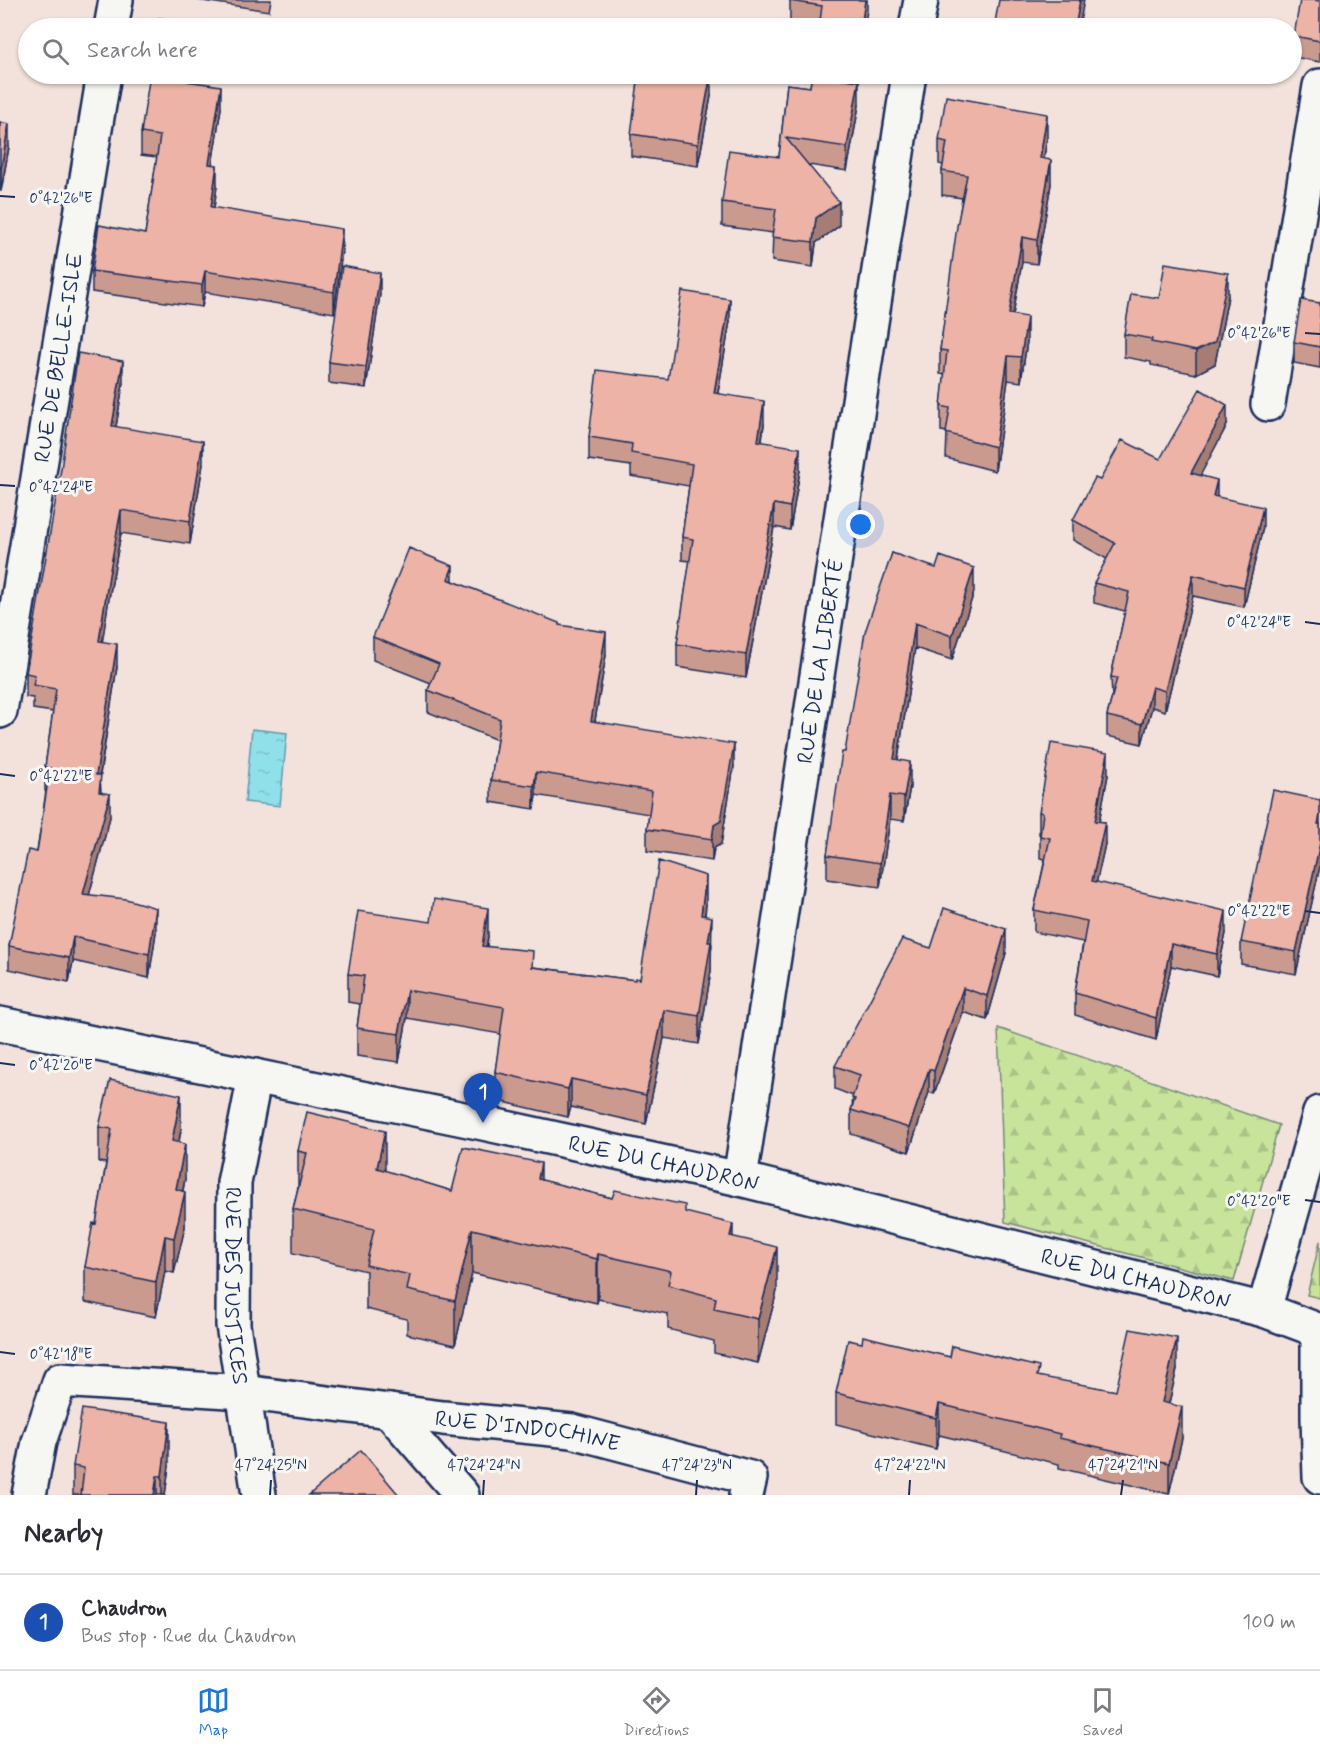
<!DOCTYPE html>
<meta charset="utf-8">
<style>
body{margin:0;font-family:Mynerve,sans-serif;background:#f2f2f3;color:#2b2b33}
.you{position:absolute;left:861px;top:525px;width:21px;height:21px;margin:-15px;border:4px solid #fff;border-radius:50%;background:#1a73e8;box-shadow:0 0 0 9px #1a73e833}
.badge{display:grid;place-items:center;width:39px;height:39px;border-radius:50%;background:#1a73e8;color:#fff;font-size:20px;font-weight:700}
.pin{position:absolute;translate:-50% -50px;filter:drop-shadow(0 2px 3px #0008)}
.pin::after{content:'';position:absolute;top:32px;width:21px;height:18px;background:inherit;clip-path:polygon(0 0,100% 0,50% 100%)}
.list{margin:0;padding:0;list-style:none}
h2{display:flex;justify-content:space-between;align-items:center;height:78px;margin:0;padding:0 24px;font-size:26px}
h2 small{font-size:20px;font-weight:400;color:#7c7c81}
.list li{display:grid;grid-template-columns:39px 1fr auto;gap:18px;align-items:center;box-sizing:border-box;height:96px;padding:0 24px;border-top:2px solid #e1e1e2}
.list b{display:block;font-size:22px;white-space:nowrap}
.list p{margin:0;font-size:20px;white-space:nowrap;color:#7c7c81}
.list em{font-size:20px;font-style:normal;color:#7c7c81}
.icon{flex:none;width:33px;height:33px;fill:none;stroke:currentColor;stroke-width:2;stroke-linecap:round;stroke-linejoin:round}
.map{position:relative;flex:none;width:1320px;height:1495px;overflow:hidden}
.search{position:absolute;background:#fff;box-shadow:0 2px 4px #0004;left:18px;right:18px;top:18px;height:66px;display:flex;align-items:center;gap:15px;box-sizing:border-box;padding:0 21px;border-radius:33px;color:#7c7c81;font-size:22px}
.sheet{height:174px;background:#fff}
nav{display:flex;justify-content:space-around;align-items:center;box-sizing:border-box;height:84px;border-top:2px solid #e1e1e2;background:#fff;font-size:16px;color:#7c7c81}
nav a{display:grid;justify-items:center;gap:3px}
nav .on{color:#1a73e8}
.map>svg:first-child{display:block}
.forest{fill:url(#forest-firs);stroke:#72897c;stroke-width:1.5}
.water{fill:url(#water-ripples);stroke:#6199b1;stroke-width:1.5}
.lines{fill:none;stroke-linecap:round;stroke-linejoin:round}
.minor-casing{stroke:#1b2f5e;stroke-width:38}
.minor{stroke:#f6f6f2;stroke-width:33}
.wall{fill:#cb9a8f;stroke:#1b2f5e;stroke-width:1.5}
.shaded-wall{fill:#a57d74;stroke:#1b2f5e;stroke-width:1.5}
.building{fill:#ecb3a6;stroke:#1b2f5e;stroke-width:1.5}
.ticks{fill:none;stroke:#1b2f5e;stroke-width:2}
.labels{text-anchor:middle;stroke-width:6;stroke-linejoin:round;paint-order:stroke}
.street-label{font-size:22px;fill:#1b2f5e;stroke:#f6f6f2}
.ticks-label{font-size:15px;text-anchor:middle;fill:#1b2f5e;stroke:#f6f6f2;stroke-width:6;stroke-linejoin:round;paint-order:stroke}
</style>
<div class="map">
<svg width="1320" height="1495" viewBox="0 0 1320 1495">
<defs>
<pattern id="forest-firs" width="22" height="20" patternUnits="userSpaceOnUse" patternTransform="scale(1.5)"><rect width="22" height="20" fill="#c8e39a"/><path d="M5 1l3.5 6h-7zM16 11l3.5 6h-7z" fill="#abc387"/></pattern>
<pattern id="water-ripples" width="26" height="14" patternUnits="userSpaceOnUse" patternTransform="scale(1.5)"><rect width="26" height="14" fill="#8fe0e8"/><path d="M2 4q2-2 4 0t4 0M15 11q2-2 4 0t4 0" fill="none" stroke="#7bc0c9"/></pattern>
</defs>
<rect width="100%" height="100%" fill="#f3e2db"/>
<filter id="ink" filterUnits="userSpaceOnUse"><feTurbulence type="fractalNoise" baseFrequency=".0167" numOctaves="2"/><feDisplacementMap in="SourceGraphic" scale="12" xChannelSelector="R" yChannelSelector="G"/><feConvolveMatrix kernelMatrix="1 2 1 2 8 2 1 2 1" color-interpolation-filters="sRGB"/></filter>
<g filter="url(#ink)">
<path class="forest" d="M998,1028L1279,1125L1234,1281L1005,1222Z
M1320,1241V1298L1307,1295Z"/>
<path class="water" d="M252,729L287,733L280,806L245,802Z"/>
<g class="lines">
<g class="minor-casing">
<g id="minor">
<path d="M111,28L116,0"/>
<path d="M916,28L921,0"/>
<path d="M1268,404L1320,86"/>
<path id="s1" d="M0,711L104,74"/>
<path id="s2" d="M0,1024L483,1123L740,1179L1264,1310L1320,1331"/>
<path id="s3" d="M255,1076L234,1183L233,1325L259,1495"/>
<path id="s4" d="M740,1179L909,74"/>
<path d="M1264,1310L1320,1113"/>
<path d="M1318,1331V1418L1320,1477"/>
<path d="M389,1411L462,1495"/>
<path id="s5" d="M29,1495L39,1442L60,1380L243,1392L443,1418L572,1431L750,1478L746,1495"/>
</g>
</g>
<use href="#minor" class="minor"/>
</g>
<path class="wall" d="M196,0H271L269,11Z
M790,0H867L865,21L868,28H816L790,25Z
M1320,1V62L1294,57V36Z
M192,74L190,82L221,108L212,164L217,186L214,208L342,251L334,313L205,292L202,307L92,292V271L145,234L157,157L141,155V133Z
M812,74H864L863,79H848L859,105L847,171L809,165L839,226L816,243L813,267L772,261L773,233L722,226V202L779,157L787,84L810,87Z
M990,74H1072L990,76Z
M711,96L698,166L631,156V134Z
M0,122L9,147L1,191H0Z
M1047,138L1044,158L1051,184L1037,264L1022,262L1013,315L1027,341L1021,382L1008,380L995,471L946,458L947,432L941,431V406L945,375L940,374V350L962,198L942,195V171L943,165L939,164V140Z
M380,294L366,388L329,383V362Z
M1228,296L1215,364L1196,374L1151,365V362L1124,357V334L1159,298Z
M1320,303V368L1294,363V342Z
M730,321L718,393L764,424L762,441L800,470L790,530L774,527L746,678L677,667V644L690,561L682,560V537L689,486L631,476V466L589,460V437L668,379Z
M123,384L116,427L203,464L190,544L121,533L109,598L102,641L117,667L100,775L101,792L110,817L89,895L156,932L149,978L73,961L69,982L9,969V946L37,852L46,791H45V767L53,712L33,709V698L26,697V673Z
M1227,425L1200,475L1217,497L1263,527L1244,607L1193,596L1165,711L1152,707L1142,744L1107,736V716L1112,697L1111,677L1125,611L1094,603V583L1107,559L1073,540V520L1100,480L1160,459Z
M892,553L974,592L952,660L915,648L898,760L910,786L904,821L890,819L880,887L827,879V855L845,752Z
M453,581L559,625L606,655L595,721L734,766L721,844L714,848L712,861L647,851V829L649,814L536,795L534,809L491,802V780L497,740L428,712V690L431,683L373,660V637Z
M1108,775L1099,821L1105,844L1096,882L1226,933L1217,976L1171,966L1156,1040L1075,1015V993L1083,942L1034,932V910L1045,859L1040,858V834H1039V812Z
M1320,800V866L1296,974L1241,964V942Z
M706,904L705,916L712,945L711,952V971L699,1044L664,1038L646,1124L571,1107L568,1117L495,1100V1072L501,1034L407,1018L399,1062L357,1056V1028L360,1004L348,1002V974L488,936L487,946L533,967L635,980L640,979Z
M931,948L1006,953L987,1020L963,1012L934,1094L929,1092L909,1152L851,1134V1110L852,1107L853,1096L835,1089V1066Z
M99,1127L181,1130L179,1142L185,1179L183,1191L185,1227L174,1273L165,1271L156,1317L85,1302V1267L96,1224L106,1163L99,1162Z
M298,1151L385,1171L452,1191L541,1180L612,1198L685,1212L733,1237L777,1291L758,1363L714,1353V1341L668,1329V1314L598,1299L597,1303L472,1273L455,1345L407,1334V1319L366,1309V1271L293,1253V1209L298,1187Z
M862,1343L950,1357L1039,1377L1116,1391L1177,1369L1169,1403L1182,1438L1169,1494L1059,1468V1464L939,1435L936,1449L836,1424V1393Z
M73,1466H169L165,1495H73Z"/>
<path class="shaded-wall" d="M865,0H867V11L864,28L862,21Z
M1080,0H1084L1079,28H1075Z
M188,74H192L187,103V81Z
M711,74V96L698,166V144Z
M859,81V105L847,171V147Z
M221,86V108L209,185V164Z
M1047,114V138L1040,182V158Z
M9,124V147L1,191V168Z
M1051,160V184L1037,264V240Z
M217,165V186L211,229V207Z
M839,202V226L816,243L813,267V242L816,218Z
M342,229V251L334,313V292Z
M1022,237V262L1009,338V314Z
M205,271V292L202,307V285Z
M380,273V294L366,388V367Z
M1228,273V296L1215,364L1196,374V351Z
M730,299V321L714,416V393Z
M1027,317V341L1021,382V357Z
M1008,356V380L995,471V447Z
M123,361V384L112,450V426Z
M764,401V424L758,463V441Z
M1227,405V425L1191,493V473Z
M203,441V464L190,544V521Z
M800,448V470L790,530V507Z
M1217,480V500L1213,496Z
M774,504V527L746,678V655Z
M1263,507V527L1244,607V587Z
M121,510V533L109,598L99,664V641L109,575Z
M453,566V589L448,579Z
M974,568V592L952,660V636Z
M1193,575V596L1165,711V691Z
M915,623V648L894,784V759Z
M606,632V655L591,744V721Z
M117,644V667L96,798V775Z
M1152,687V707L1142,744V724Z
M734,744V766L721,844L714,848L712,861V839L714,825Z
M1108,753V775L1095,843V821Z
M910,762V786L904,821V797Z
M536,772V795L534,809V786Z
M110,794V817L83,918V894Z
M890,795V819L880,887V863Z
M1105,822V844L1092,903V881Z
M1320,843V866L1296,974V952Z
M706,876V904L701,943V915Z
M156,908V932L149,978V954Z
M488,908V936L482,974V946Z
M1226,911V933L1217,976V954Z
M712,917L711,971L699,1044V1016L708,942Z
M1006,929V953L987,1020V996Z
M73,937V961L69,982V958Z
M1171,944V966L1156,1040V1018Z
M963,988V1012L934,1094V1071Z
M407,990V1018L399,1062V1034Z
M664,1010V1038L646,1124V1095Z
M929,1069V1092L909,1152V1128Z
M571,1079V1107L568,1117V1089Z
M181,1095V1130L172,1176V1141Z
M385,1131V1175L377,1168Z
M185,1144V1179L176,1224V1189Z
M541,1163V1207L538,1179Z
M185,1192V1227L174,1273V1238Z
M733,1224V1268L730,1236Z
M472,1229V1273L455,1345V1301Z
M165,1236V1271L156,1317V1282Z
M777,1247V1291L758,1363V1319Z
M598,1254V1299L597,1303V1259Z
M1177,1338V1369L1162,1432V1402Z
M939,1404V1435L936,1449V1418Z
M1182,1407V1438L1169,1494V1463Z
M169,1422V1466L165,1495H162V1476Z
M157,1476V1495H154Z"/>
<path class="building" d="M790,0H865L862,21L868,22L867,28H819L822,6L790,1Z
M999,0H1080L1075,28H994Z
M1300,0H1313L1320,1V41L1294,36Z
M159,18L196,23L195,28H158Z
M150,74H188L187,81L221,86L209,164L217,165L211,207L342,229L334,292L205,271L202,285L92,271L99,225L145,234L160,136L141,133Z
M639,74H711L698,144L631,134Z
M812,74L859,81L847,147L786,138L839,202L816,218L813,242L772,237L776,209L722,202L729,150L779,157L787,84L810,87Z
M946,96L1047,114L1040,158L1051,160L1037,240L1022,237L1009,314L1027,317L1021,357L1008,356L995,447L946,433L950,408L941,406L947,351L940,350L957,226L967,175L942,171L947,142L939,140Z
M0,122L9,124L1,168H0Z
M1165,263L1228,273L1215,342L1196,351L1151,342L1152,339L1124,334L1131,294L1159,298Z
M342,266L380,273L366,367L329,362Z
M682,291L730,299L714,393L764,401L758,441L800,448L790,507L774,504L746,655L677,644L693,539L682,537L692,464L631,453L632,444L589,437L597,370L668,379Z
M1301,300L1320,303V347L1294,342Z
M78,353L123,361L112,426L203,441L190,521L121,510L109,575L99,641L117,644L96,775H101L99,792L110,794L83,894L126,899L156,908L149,954L73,937L69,958L9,946L28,850L37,852L50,768L45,767L56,689L33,685L35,675L26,673L61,469Z
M1200,389L1227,405L1191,473L1217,480L1213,496L1263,507L1244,587L1193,575L1165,691L1152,687L1142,724L1107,716L1117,678L1111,677L1129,592L1094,583L1115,543L1073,520L1095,478L1100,480L1122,440L1160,459Z
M409,548L453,566L448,579L559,623V625L606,632L591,721L734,744L721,821L714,825L712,839L647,829L652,791L536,772L534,786L491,780L500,719L428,690L439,664L373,637Z
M892,553L936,568L940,556L974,568L952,636L915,623L894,759L910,762L904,797L890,795L880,863L827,855L842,752H845L865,632Z
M1051,743L1108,753L1095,821L1105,822L1092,881L1226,911L1217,954L1171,944L1156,1018L1075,993L1087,921L1034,910L1050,838L1040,836L1043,813L1039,812Z
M1273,790L1320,800V815L1318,824H1320V843L1296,952L1241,942Z
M659,861L706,876L701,915L712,917L708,942H711L699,1016L664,1010L646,1095L571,1079L568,1089L495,1072L504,1007L407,990L399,1034L357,1028L364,976L348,974L358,911L431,922L434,899L488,908L482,946L533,951L532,967L635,980V978L640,979Z
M944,908L1006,929L987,996L963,988L934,1071L929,1069L909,1128L851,1110L855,1099L852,1098L860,1075L835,1066L902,939L931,948Z
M110,1080L181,1095L172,1141L185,1144L176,1189L185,1192L174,1238L165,1236L156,1282L85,1267L93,1223L96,1224L112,1129L99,1127Z
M307,1112L385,1131L377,1168L452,1191L463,1147L541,1163L538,1179L612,1198L615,1190L685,1205V1212L733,1224L730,1236L777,1247L758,1319L714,1309L716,1298L668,1285L671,1271L598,1254L597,1259L472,1229L455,1301L407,1290L410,1275L366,1265L374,1229L293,1209L307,1153L298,1151Z
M1130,1329L1177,1338L1162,1402L1182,1407L1169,1463L1059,1438L1060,1434L939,1404L936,1418L836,1393L848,1340L862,1343L863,1336L950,1357L952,1346L1039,1367L1037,1376L1116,1391Z
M82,1409L169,1422L162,1476H157L154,1495H81L84,1468L73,1466Z
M361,1450L399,1495H309Z"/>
</g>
<path class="ticks" d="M0,196L15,197M1305,333L1320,334M0,485L15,486M1305,622L1320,624M0,774L15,776M1305,911L1320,913M0,1063L15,1065M1305,1200L1320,1202M0,1352L15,1354M270,1495L271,1480M483,1495L484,1480M696,1495L697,1480M909,1495L910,1480M1121,1495L1123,1480"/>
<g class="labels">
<g class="street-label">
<text dy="8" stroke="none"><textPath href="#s1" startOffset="358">RUE DE BELLE-ISLE</textPath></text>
<text dy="8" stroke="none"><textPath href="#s4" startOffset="524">RUE DE LA LIBERTÉ</textPath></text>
<text dy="8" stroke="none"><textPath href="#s2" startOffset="678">RUE DU CHAUDRON</textPath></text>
<text dy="8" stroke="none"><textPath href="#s2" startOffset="1164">RUE DU CHAUDRON</textPath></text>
<text dy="8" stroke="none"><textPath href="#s3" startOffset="212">RUE DES JUSTICES</textPath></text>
<text dy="8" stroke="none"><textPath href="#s5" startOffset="590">RUE D'INDOCHINE</textPath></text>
</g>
</g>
<g class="ticks-label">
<text x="61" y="203">0°42'26"E</text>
<text x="1259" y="338">0°42'26"E</text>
<text x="61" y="492">0°42'24"E</text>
<text x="1259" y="627">0°42'24"E</text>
<text x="61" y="781">0°42'22"E</text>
<text x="1259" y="916">0°42'22"E</text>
<text x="61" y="1070">0°42'20"E</text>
<text x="1259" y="1206">0°42'20"E</text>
<text x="61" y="1359">0°42'18"E</text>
<text x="271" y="1470">47°24'25"N</text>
<text x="484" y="1470">47°24'24"N</text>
<text x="697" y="1470">47°24'23"N</text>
<text x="910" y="1470">47°24'22"N</text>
<text x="1123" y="1470">47°24'21"N</text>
</g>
</svg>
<div class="you"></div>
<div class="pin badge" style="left:483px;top:1123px;background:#1a4fb4">1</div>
<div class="search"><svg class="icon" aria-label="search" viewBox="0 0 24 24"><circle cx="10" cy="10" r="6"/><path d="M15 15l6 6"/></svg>Search here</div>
</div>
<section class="sheet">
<h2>Nearby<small></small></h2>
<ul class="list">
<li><span class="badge" style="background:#1a4fb4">1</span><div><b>Chaudron</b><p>Bus stop · Rue du Chaudron</p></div><em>100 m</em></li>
</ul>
</section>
<nav>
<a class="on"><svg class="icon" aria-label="map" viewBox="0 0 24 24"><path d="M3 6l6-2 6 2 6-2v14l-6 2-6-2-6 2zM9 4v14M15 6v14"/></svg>Map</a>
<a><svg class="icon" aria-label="directions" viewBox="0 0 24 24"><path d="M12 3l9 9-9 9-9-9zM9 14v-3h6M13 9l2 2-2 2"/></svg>Directions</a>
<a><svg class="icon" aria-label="saved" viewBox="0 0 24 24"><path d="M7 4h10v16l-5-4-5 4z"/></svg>Saved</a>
</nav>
